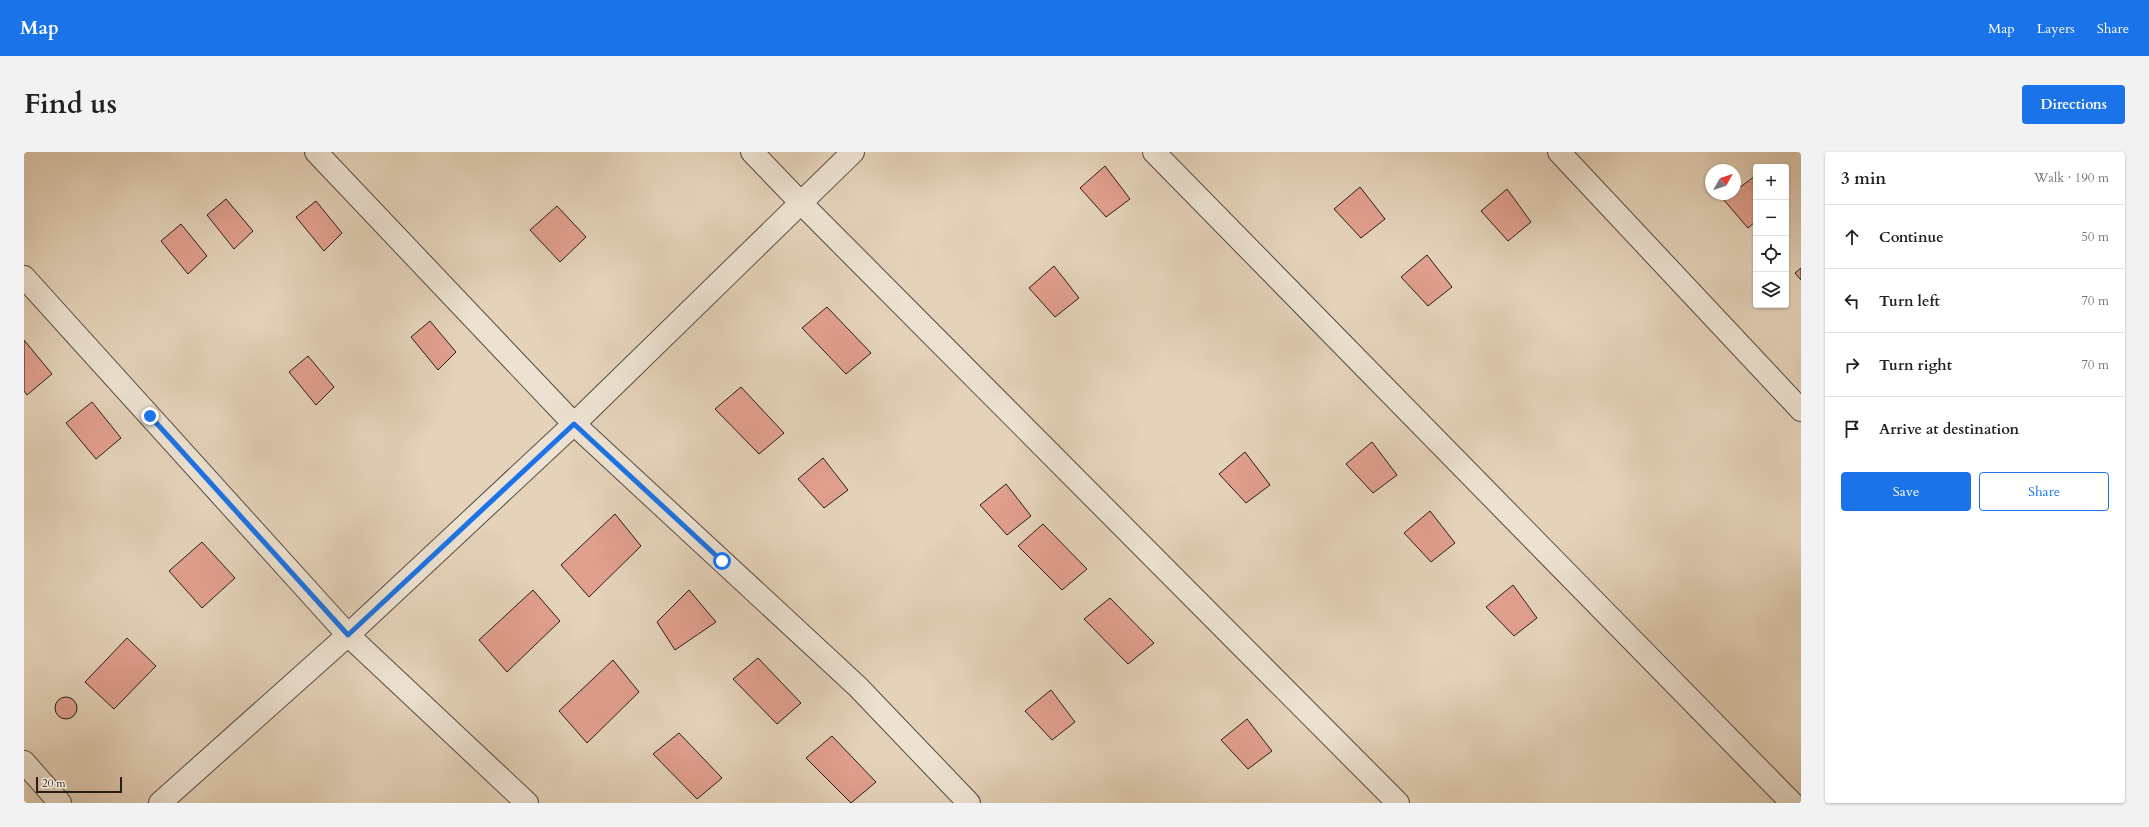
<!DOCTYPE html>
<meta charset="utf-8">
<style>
body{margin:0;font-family:Cardo,serif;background:#f2f2f2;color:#222}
.controls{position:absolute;right:12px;top:12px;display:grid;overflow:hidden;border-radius:4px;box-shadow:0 1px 3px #0004}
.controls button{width:36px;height:36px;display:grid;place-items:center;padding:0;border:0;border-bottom:1px solid #e0e0e0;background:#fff;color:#222;font:20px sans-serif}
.compass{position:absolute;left:1681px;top:12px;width:36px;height:36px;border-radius:50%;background:#fff;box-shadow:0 1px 3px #0004;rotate:50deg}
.scale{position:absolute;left:12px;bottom:10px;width:86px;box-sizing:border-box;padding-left:4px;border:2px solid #291c16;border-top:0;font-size:11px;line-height:14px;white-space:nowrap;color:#291c16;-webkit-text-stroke:3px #ede2d2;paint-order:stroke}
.stop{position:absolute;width:12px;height:12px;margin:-9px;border:3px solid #1a73e8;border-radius:50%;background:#fff}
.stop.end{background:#1a73e8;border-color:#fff;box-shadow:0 1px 4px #0008}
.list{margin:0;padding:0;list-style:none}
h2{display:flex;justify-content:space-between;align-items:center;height:52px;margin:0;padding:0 16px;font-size:17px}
h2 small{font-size:13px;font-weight:400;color:#767676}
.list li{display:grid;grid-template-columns:26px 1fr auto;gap:12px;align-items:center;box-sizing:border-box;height:64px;padding:0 16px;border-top:1px solid #e0e0e0}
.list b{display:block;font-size:15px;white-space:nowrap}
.list em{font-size:13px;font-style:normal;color:#767676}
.actions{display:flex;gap:8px;padding:12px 16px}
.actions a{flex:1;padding:9px 0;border:1px solid #1a73e8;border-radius:4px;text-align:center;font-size:14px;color:#1a73e8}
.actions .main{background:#1a73e8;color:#fff}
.icon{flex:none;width:22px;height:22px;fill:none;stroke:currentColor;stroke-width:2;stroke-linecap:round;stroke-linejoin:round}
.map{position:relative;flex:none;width:1777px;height:651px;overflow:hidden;border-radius:4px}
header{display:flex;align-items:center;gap:24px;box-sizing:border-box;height:56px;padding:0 20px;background:#1a73e8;color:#fff}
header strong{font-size:19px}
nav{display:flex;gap:22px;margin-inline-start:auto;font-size:14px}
.intro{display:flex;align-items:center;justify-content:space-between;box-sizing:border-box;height:96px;padding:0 24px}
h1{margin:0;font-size:28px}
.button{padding:10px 18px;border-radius:4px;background:#1a73e8;color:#fff;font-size:14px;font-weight:700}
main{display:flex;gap:24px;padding:0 24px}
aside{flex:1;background:#fff;border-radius:4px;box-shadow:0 1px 3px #0004}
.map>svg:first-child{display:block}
.building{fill:#e19f8e;stroke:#291c16}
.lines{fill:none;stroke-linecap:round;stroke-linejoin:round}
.street-casing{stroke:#584a3f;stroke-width:24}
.street{stroke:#ede2d2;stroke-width:22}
.route{stroke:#1a73e8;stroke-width:5}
</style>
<header>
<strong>Map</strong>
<nav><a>Map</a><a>Layers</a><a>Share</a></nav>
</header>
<div class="intro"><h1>Find us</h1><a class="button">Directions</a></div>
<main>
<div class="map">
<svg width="1777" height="651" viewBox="0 0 1777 651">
<rect width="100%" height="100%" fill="#e4d2b9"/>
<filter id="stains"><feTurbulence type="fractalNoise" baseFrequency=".005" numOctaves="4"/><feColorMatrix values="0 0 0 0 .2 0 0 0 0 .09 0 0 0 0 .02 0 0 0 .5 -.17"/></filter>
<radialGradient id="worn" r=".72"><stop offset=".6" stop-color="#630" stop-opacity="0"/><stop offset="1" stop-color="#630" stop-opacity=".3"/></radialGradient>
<path class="building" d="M1081,14L1106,47L1082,65L1056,36Z
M1731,24L1732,69L1724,76L1699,47L1706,42H1711V39Z
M1336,35L1361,67L1337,86L1310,57Z
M1483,37L1507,70L1484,89L1457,59Z
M202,47L229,79L210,97L183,63Z
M292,49L318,81L300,99L272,65Z
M533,54L562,85L536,110L506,78Z
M157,72L183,104L164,122L137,89Z
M1403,103L1428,135L1404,154L1377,125Z
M1030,114L1055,146L1031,165L1005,136Z
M1777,116V128L1771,121Z
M803,155L847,201L822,222L778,176Z
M406,169L432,200L414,218L387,185Z
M0,188L28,222L3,243L0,239Z
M284,204L310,235L292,253L265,220Z
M717,235L760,281L735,302L691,257Z
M68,250L97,286L72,307L42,271Z
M1348,290L1373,323L1349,341L1322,312Z
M1221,300L1246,333L1222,351L1195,322Z
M799,306L824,338L800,356L774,327Z
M982,332L1007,364L983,383L956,353Z
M1406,359L1431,391L1407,410L1380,381Z
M591,362L617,394L565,445L537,413Z
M1019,372L1063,417L1038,438L994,394Z
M178,390L211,426L178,456L145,419Z
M1489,433L1513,466L1490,484L1462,455Z
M509,438L536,469L483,520L455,488Z
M665,438L692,470L651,498L633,470Z
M1086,446L1130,491L1104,512L1060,467Z
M103,486L132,514L90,557L61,530Z
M734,506L777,551L753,572L709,527Z
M589,508L615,540L563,591L535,559Z
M1027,538L1051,570L1028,588L1001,559Z
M31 556a11 11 0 1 1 22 0a11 11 0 1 1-22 0Z
M1223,567L1248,599L1224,617L1197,588Z
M655,581L698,626L673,647L629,602Z
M808,584L852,630L827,651L782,606Z"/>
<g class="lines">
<g class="street-casing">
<path id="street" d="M292,0L550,272L834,535L945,651
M728,0L777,51L1374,651
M1130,0L1768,651
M1535,0L1777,258
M0,125L324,483L503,651
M0,610L36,651
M136,651L324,483L550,272L829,0"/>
</g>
<use href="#street" class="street"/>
</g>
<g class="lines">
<path class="route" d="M126,264L324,483L550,272L698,409"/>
</g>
<rect width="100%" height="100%" filter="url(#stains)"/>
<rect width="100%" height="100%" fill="url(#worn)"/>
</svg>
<div class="controls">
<button>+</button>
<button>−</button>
<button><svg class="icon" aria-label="locate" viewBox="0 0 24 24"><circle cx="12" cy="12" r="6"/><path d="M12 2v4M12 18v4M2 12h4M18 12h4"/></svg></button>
<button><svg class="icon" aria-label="layers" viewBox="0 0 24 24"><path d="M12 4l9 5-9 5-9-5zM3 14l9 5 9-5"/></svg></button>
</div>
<svg class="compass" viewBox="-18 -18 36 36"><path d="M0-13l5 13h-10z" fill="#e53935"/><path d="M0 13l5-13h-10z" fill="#767676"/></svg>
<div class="scale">20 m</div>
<div class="stop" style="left:698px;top:409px"></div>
<div class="stop end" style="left:126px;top:264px"></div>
</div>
<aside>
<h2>3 min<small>Walk · 190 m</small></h2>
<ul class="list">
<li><svg class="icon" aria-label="ahead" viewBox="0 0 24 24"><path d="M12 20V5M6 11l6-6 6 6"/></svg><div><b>Continue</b></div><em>50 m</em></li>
<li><svg class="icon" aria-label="left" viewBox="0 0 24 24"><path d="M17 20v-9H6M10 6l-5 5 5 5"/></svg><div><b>Turn left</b></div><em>70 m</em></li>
<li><svg class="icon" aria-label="right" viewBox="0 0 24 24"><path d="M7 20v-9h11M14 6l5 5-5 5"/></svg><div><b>Turn right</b></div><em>70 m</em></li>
<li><svg class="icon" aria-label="arrive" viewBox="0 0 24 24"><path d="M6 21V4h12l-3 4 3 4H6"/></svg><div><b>Arrive at destination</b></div></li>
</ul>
<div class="actions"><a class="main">Save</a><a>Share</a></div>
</aside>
</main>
